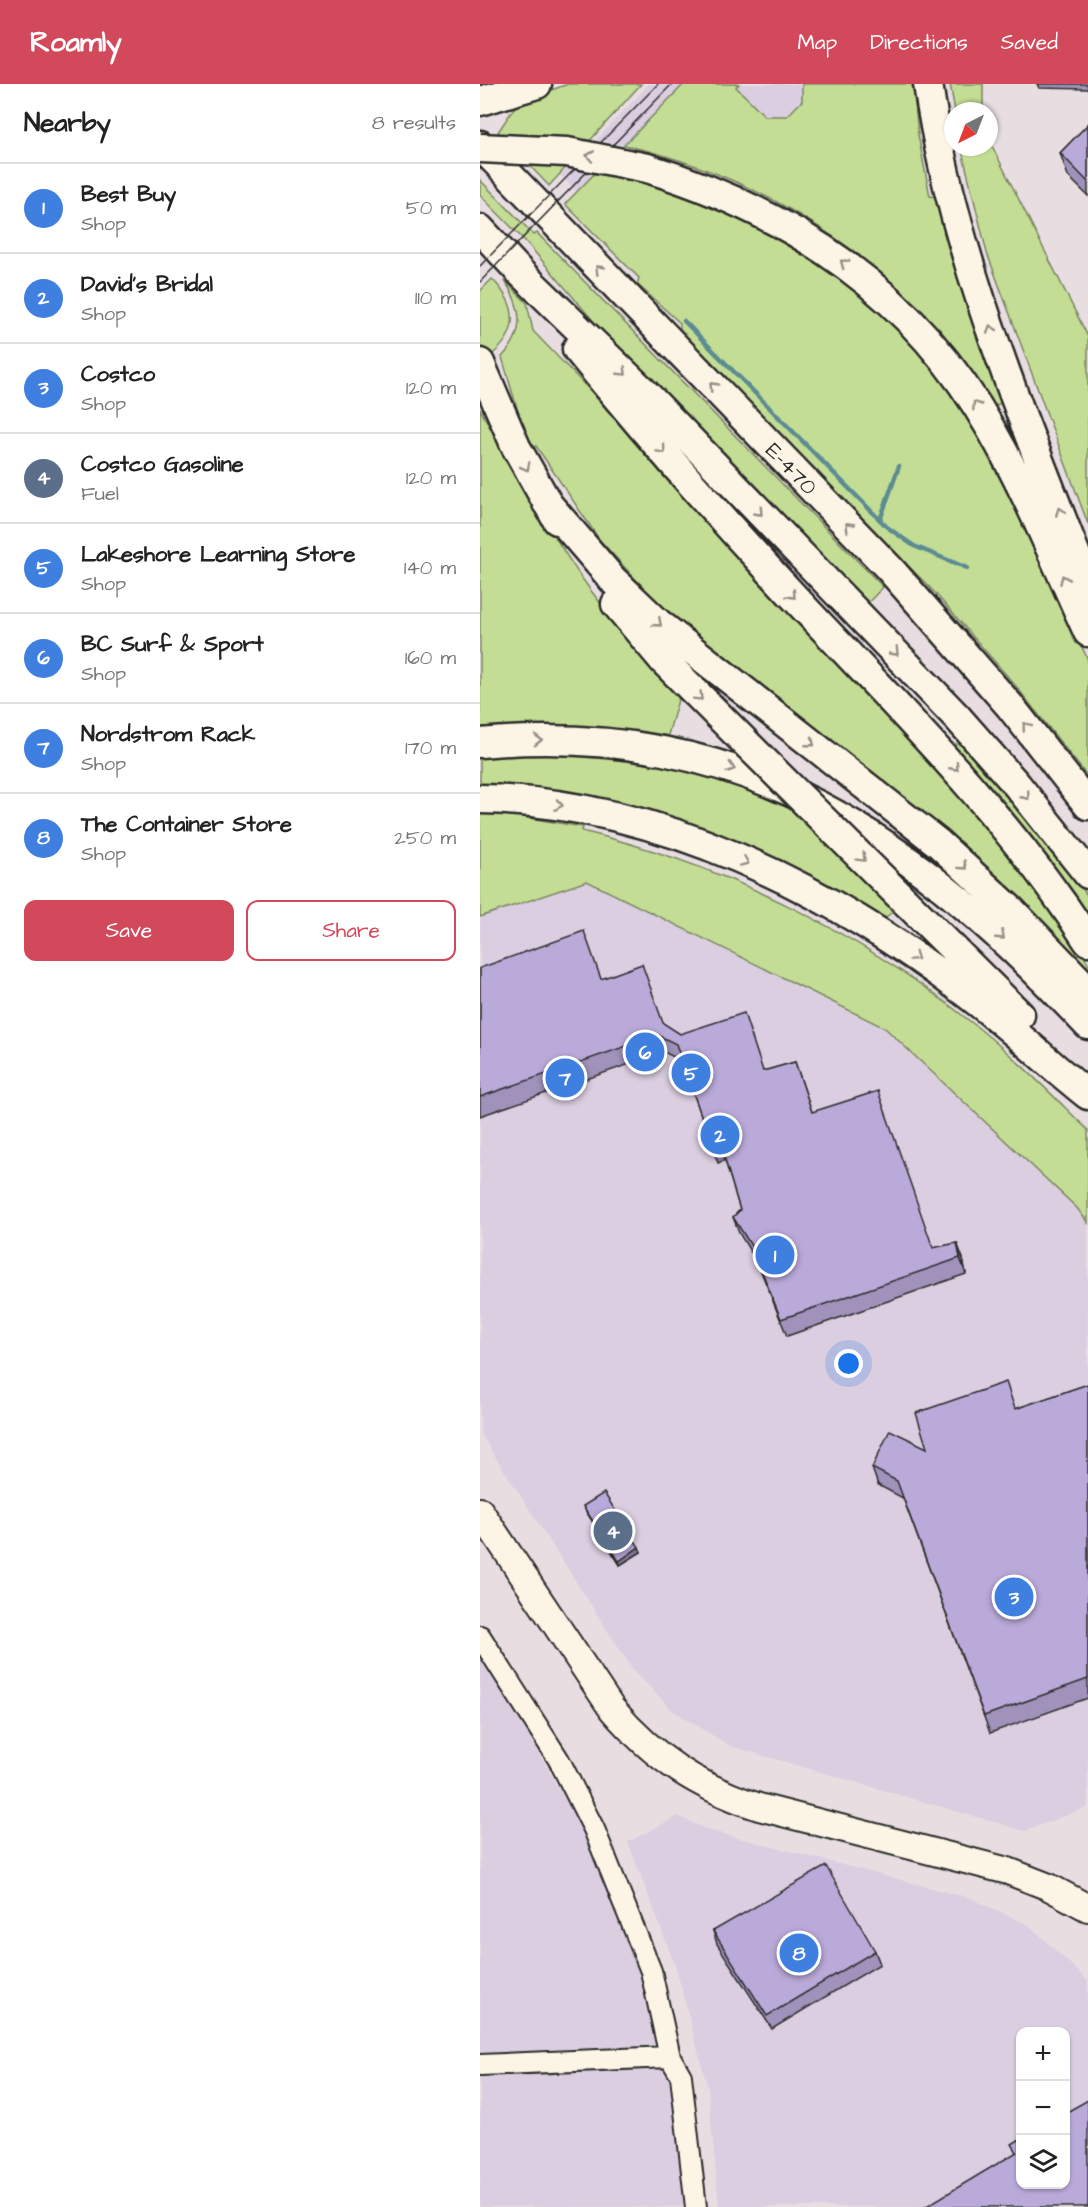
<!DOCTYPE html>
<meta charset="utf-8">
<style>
body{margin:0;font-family:"Architects Daughter",sans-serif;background:#f2f2f2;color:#222}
.controls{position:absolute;right:18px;bottom:18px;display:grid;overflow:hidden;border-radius:12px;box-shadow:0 2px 4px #0004}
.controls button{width:54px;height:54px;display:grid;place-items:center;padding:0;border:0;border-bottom:2px solid #e0e0e0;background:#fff;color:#222;font:30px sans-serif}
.compass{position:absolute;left:464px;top:18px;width:54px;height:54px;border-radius:50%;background:#fff;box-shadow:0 2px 4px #0004;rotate:222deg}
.you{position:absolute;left:369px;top:1280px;width:21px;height:21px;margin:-15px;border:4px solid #fff;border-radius:50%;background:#1a73e8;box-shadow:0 0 0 9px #1a73e833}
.badge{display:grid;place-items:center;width:39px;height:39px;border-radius:50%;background:#d1495b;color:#fff;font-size:20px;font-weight:700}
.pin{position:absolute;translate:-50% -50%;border:3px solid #fff;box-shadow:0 2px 6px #0006}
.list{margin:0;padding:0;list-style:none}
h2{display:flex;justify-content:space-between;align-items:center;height:78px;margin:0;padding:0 24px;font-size:26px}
h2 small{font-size:20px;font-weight:400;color:#767676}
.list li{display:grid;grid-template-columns:39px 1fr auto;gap:18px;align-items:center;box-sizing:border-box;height:90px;padding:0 24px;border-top:2px solid #e0e0e0}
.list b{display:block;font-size:22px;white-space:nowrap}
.list p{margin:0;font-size:20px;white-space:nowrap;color:#767676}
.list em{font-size:20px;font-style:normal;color:#767676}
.actions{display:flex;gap:12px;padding:18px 24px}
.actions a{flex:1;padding:14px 0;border:2px solid #d1495b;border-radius:12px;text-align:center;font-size:21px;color:#d1495b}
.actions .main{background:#d1495b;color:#fff}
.icon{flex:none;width:33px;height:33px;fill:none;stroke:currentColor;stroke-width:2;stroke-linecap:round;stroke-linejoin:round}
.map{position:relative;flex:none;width:608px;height:2123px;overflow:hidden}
header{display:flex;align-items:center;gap:36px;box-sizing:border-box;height:84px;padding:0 30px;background:#d1495b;color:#fff}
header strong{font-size:28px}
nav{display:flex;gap:33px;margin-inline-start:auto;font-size:21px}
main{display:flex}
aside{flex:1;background:#fff}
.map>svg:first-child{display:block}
.built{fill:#dacee0;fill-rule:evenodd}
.green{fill:#c4dd94;stroke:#788460;stroke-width:1.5}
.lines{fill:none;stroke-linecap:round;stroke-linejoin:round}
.stream{stroke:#5c8c92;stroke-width:4.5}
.minor-casing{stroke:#2b2b2b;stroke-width:24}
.major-casing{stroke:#2b2b2b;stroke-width:30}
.highway-casing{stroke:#2b2b2b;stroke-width:33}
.minor{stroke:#fcf5e5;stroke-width:20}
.major{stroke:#fcf5e5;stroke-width:26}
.highway{stroke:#fcf5e5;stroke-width:28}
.tram{stroke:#2b2b2b;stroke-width:1.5}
.highway-bridge-casing{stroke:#2b2b2b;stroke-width:33;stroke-linecap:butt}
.highway-bridge{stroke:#fcf5e5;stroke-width:28}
.wall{fill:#a092bb;stroke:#2b2b2b;stroke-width:1.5}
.shaded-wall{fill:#827799;stroke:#2b2b2b;stroke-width:1.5}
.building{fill:#baaada;stroke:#2b2b2b;stroke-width:1.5}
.oneway{stroke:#949088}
.labels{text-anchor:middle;stroke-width:5;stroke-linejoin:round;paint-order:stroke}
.street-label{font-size:22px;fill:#2b2b2b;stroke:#fcf5e5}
</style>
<header>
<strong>Roamly</strong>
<nav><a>Map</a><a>Directions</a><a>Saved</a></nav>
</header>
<main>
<aside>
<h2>Nearby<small>8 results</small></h2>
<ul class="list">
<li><span class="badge" style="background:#3f7fe0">1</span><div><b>Best Buy</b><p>Shop</p></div><em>50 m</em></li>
<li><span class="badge" style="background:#3f7fe0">2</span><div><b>David's Bridal</b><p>Shop</p></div><em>110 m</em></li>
<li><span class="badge" style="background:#3f7fe0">3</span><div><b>Costco</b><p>Shop</p></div><em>120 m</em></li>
<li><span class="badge" style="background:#5c6f8a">4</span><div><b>Costco Gasoline</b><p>Fuel</p></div><em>120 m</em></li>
<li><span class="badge" style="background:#3f7fe0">5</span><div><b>Lakeshore Learning Store</b><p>Shop</p></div><em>140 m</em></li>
<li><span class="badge" style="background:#3f7fe0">6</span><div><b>BC Surf &amp; Sport</b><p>Shop</p></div><em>160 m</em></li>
<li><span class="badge" style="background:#3f7fe0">7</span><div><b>Nordstrom Rack</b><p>Shop</p></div><em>170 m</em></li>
<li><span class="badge" style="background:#3f7fe0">8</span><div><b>The Container Store</b><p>Shop</p></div><em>250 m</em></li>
</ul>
<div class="actions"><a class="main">Save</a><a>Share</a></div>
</aside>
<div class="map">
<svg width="608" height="2123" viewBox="0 0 608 2123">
<rect width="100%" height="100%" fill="#e8dee2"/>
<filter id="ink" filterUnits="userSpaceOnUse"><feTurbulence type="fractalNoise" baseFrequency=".0167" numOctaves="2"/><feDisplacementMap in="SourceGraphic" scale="12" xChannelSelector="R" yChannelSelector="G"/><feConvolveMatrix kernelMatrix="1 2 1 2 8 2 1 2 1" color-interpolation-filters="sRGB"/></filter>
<g filter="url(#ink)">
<path class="built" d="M169,0H204L144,61L116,56Z
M259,0H322V17L307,32H285L256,3Z
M90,81L118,86L97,108L80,91Z
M106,797L405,944L597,1124L608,1139V1723L545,1747L250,1662L192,1626L153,1586L0,1349V833Z
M0,1571L16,1594L113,1764L173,1910L202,2015L212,2123H0Z
M198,1732L228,1746L490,1814L549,1841L608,1897V2123H239L228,2005L196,1884L148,1758ZM540,1948H586V2100H540Z"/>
<path class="green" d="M88,0H161L69,102L18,48L38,18Z
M204,0H259L256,3L285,32H307L322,17V0H433L438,51L450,112L461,114L528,315L515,322C434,189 295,95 144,61Z
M470,0H503V27H475Z
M509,56L608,253V440L507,169L481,63H509Z
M118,86L142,91L254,127L357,189L426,251L456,285L514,372L608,576V693L535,601L455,509L200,247V239L157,200L159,194L85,120Z
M0,96L54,151L57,149L403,503L386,521L133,260L47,159L0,111Z
M12,195C43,226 38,256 0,279V207Z
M25,197L47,219L53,247L164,363L455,676L582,837L608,879V891L180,522L119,455L56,362L49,365L22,273C46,248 42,224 25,197Z
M0,325L20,362L23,361C50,410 76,459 109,504C136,541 169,575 200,609L186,658L0,650Z
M473,659L487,663L514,694L608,812V841L469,662Z
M110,667L218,686L322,725L414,827L402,836L60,706L0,701V669Z
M0,729L37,732L103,743L102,747C244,781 377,847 491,938C533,971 570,1009 608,1046V1139L597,1124L405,944L107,797L0,833Z"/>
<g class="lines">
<path class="stream" d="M204,237L407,443L434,462L487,484
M400,436L419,382"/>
<g class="minor-casing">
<path id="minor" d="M0,1552L79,1676L114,1745L171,1887L190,1973L201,1992L216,2123
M0,1981L190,1973"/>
</g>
<g class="major-casing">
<path id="major" d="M0,1427L132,1625C175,1675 218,1703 279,1723L528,1787L569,1803L608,1824"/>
</g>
<g class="highway-casing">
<path id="highway" d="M448,0C473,174 545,338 608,502
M0,17L57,0
M0,61L409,484L530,622L608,721
M167,84C315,130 435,210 512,347C549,412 577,481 608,548
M0,145L41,189L164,308L477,633L537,701L608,790
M97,265C171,356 249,444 329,529C429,635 528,734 608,857
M0,279L36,363L77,436
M67,419L134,497L178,539L458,759L531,826L608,906
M136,520L183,576L266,659
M0,659C266,635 435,756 608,941
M0,715C176,717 348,804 486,909C529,941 566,978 608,1011
M425,817L540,931"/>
</g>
<use href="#minor" class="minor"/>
<use href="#major" class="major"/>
<use href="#highway" class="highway"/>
<path class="tram" d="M0,182L178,0
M0,198L192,0"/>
<g class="highway-bridge-casing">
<path id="highway-bridge" d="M0,64L87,68L167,84
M266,659L425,817"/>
</g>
<use href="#highway-bridge" class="highway-bridge"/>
</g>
<path class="wall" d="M557,0H608V5L559,4Z
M608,40V112L588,92L580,69Z
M0,884L121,895L183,940L200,950L284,987L315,978L332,1028L454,1164L477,1159L483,1175L486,1190L307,1252L278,1180L259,1149L253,1133L260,1126L245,1076L238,1079L202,977L184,968L0,1032Z
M608,1300V1614L510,1649L423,1414L398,1401L392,1384L447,1364L535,1325Z
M103,1422L161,1468L140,1481L105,1426Z
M233,1847L395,1867L400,1880L292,1945L237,1860Z"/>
<path class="shaded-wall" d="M477,1159L483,1175L486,1190L480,1174Z
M159,1463L161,1468L140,1481L139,1477Z"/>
<path class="building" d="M608,40V98L580,69Z
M104,847L121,895L162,880L183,939L200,950L264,929L283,987L315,978L332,1028L398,1007L453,1164L477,1159L480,1174L301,1235L272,1163L253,1133L260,1126L240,1059L232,1062L196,960L178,951L0,1013V884Z
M526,1298L535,1325L608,1300V1595L504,1632L417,1397L392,1384L410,1346L447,1364L436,1329Z
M124,1409L159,1463L139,1477L103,1422Z
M346,1782L395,1867L287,1932L233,1847Z
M608,2016V2123H445L537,2068L532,2060L540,2055V2100H585V2029Z"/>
<defs><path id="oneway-chevron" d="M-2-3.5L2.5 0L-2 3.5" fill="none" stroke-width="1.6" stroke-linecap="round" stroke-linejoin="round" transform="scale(1.5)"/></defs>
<g class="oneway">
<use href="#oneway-chevron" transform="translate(110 72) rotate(-170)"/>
<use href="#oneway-chevron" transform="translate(364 179) rotate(-143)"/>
<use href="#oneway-chevron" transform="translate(119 185) rotate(-134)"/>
<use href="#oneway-chevron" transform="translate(511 245) rotate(-110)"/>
<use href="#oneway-chevron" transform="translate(143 288) rotate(44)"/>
<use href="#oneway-chevron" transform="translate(233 302) rotate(-134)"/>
<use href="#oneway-chevron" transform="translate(496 321) rotate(-123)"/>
<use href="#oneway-chevron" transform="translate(182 366) rotate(49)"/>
<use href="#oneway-chevron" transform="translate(46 383) rotate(62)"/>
<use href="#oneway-chevron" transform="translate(580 427) rotate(-111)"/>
<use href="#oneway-chevron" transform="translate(279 428) rotate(46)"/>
<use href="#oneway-chevron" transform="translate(369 442) rotate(-134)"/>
<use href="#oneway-chevron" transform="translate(584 495) rotate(-114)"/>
<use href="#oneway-chevron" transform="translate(312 511) rotate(47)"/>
<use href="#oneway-chevron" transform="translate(178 539) rotate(41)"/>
<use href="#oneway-chevron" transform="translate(415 568) rotate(46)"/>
<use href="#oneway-chevron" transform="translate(219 613) rotate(45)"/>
<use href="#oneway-chevron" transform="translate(546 642) rotate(-129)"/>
<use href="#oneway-chevron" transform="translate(58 656)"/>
<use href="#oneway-chevron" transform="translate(331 659) rotate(38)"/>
<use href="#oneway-chevron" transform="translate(475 683) rotate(48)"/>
<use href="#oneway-chevron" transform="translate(251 684) rotate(18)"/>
<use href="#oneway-chevron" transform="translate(546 712) rotate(51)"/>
<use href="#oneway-chevron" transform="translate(79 721) rotate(8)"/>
<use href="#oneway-chevron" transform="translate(382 774) rotate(45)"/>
<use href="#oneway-chevron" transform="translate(265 778) rotate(24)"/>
<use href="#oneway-chevron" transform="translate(483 782) rotate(42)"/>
<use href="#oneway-chevron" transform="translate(521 852) rotate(43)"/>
<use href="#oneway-chevron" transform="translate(435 873) rotate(34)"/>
</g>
</g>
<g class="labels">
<g class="street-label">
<text transform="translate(312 384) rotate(46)" y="8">E-470</text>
</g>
</g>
</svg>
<div class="controls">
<button>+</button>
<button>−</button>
<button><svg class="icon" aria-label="layers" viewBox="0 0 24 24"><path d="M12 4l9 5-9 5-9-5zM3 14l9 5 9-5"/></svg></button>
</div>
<svg class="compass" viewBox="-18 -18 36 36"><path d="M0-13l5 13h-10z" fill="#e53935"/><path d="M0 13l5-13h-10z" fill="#767676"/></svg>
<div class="you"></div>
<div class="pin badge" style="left:295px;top:1171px;background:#3f7fe0">1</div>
<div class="pin badge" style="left:240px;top:1051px;background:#3f7fe0">2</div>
<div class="pin badge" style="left:534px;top:1513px;background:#3f7fe0">3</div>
<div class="pin badge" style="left:133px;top:1447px;background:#5c6f8a">4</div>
<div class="pin badge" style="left:211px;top:989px;background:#3f7fe0">5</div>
<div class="pin badge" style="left:165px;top:968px;background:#3f7fe0">6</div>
<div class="pin badge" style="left:85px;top:994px;background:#3f7fe0">7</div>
<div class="pin badge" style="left:319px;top:1869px;background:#3f7fe0">8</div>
</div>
</main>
